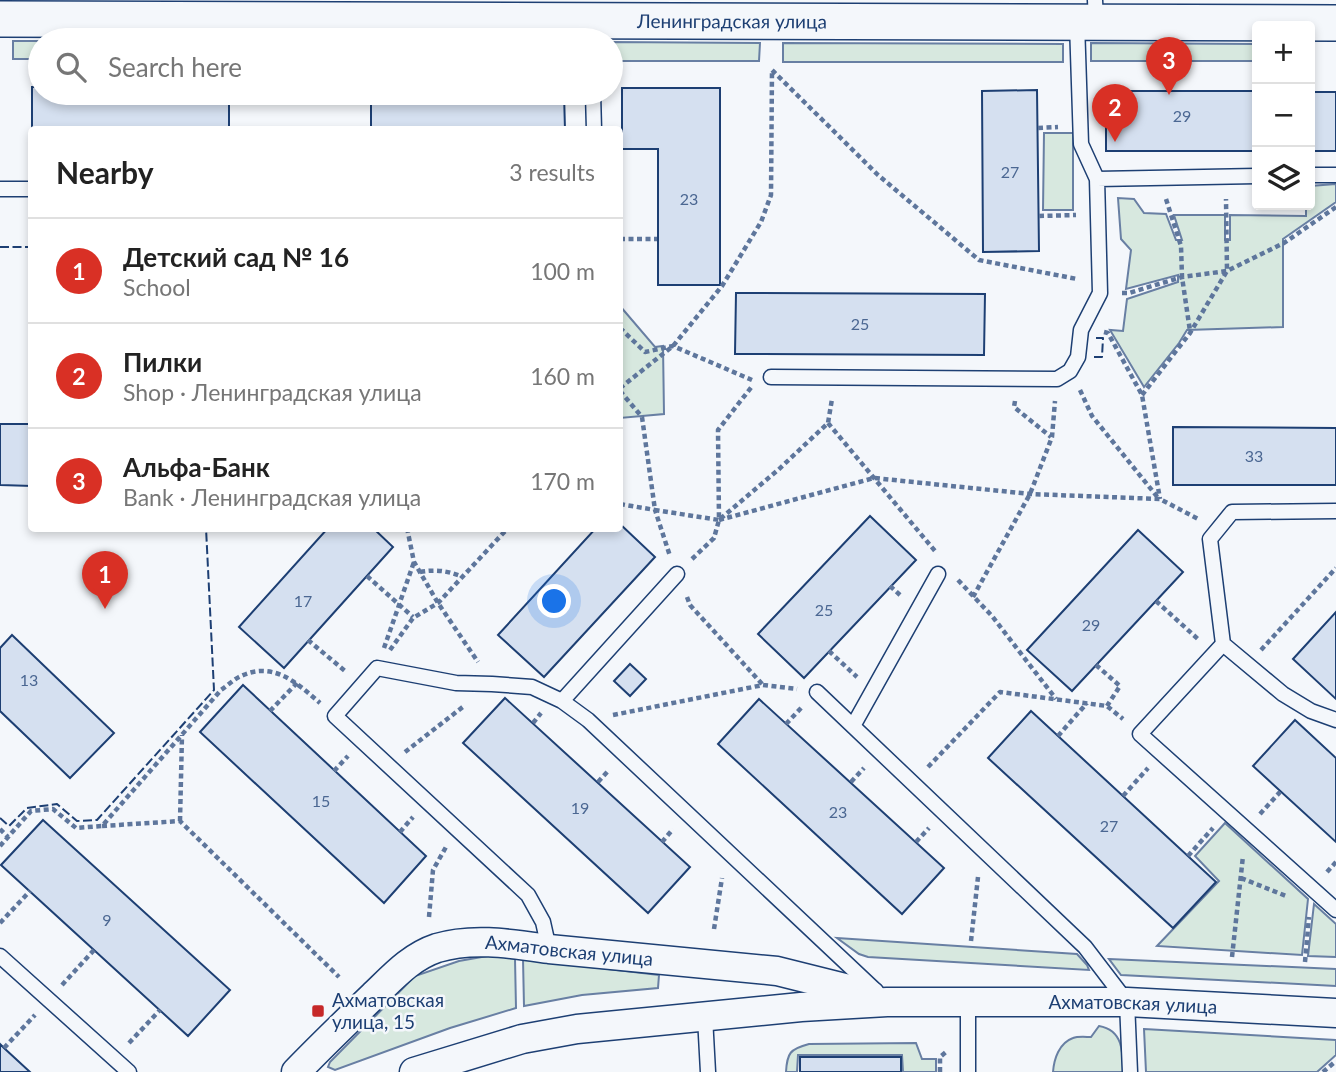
<!DOCTYPE html>
<meta charset="utf-8">
<style>
body{margin:0;font-family:Lato,sans-serif;background:#f6f6f6;color:#222}
.controls{position:absolute;right:21px;top:21px;display:grid;overflow:hidden;border-radius:7px;box-shadow:0 4px 10px #0003}
.controls button{width:63px;height:63px;display:grid;place-items:center;padding:0;border:0;border-bottom:2px solid #e0e0e0;background:#fff;color:#222;font:35px sans-serif}
.you{position:absolute;left:555px;top:602px;width:24px;height:24px;margin:-18px;border:5px solid #fff;border-radius:50%;background:#1a73e8;box-shadow:0 0 0 10px #1a73e833}
.badge{display:grid;place-items:center;width:46px;height:46px;border-radius:50%;background:#d93025;color:#fff;font-size:23px;font-weight:700}
.pin{position:absolute;translate:-50% -58px;filter:drop-shadow(0 2px 4px #0008)}
.pin::after{content:'';position:absolute;top:37px;width:24px;height:21px;background:inherit;clip-path:polygon(0 0,100% 0,50% 100%)}
.list{margin:0;padding:0;list-style:none}
h2{display:flex;justify-content:space-between;align-items:center;height:91px;margin:0;padding:0 28px;font-size:30px}
h2 small{font-size:23px;font-weight:400;color:#767676}
.list li{display:grid;grid-template-columns:46px 1fr auto;gap:21px;align-items:center;box-sizing:border-box;height:105px;padding:0 28px;border-top:2px solid #e0e0e0}
.list b{display:block;font-size:26px;white-space:nowrap}
.list p{margin:0;font-size:23px;white-space:nowrap;color:#767676}
.list em{font-size:23px;font-style:normal;color:#767676}
.icon{flex:none;width:38px;height:38px;fill:none;stroke:currentColor;stroke-width:2;stroke-linecap:round;stroke-linejoin:round}
.map{position:relative;flex:none;width:1336px;height:1072px;overflow:hidden}
.search{position:absolute;background:#fff;box-shadow:0 4px 10px #0003;left:28px;top:28px;width:595px;height:77px;display:flex;align-items:center;gap:18px;box-sizing:border-box;padding:0 24px;border-radius:38px;color:#767676;font-size:26px}
.panel{position:absolute;background:#fff;box-shadow:0 4px 10px #0003;left:28px;top:126px;width:595px;height:406px;border-radius:7px}
.map>svg:first-child{display:block}
.green{fill:#d7e8df;stroke:#687fa3;stroke-width:2}
.building{fill:#d5e0f0;stroke:#1d3f73;stroke-width:2}
.lines{fill:none;stroke-linecap:round;stroke-linejoin:round}
.service-casing{stroke:#1d3f73;stroke-width:17}
.minor-casing{stroke:#1d3f73;stroke-width:31}
.tertiary-casing{stroke:#1d3f73;stroke-width:38}
.path{stroke:#5e769c;stroke-width:4.5;stroke-dasharray:5 3.5;stroke-linecap:butt}
.service{stroke:#f4f7fb;stroke-width:14}
.minor{stroke:#f4f7fb;stroke-width:28}
.tertiary{stroke:#f4f7fb;stroke-width:35}
.fence{stroke:#1d3f73;stroke-width:2;stroke-dasharray:9 3.5;stroke-linecap:butt}
.poi-dot{fill:#c62828;stroke:#f4f7fb;stroke-width:2.5}
.labels{text-anchor:middle;stroke-width:5;stroke-linejoin:round;paint-order:stroke}
.number-label{font-size:16px;fill:#4b6792}
.street-label{font-size:19px;fill:#1d3f73;stroke:#f4f7fb}
.poi-label{font-size:19px;fill:#1d3f73;stroke:#f4f7fb;text-anchor:start}
</style>
<div class="map">
<svg width="1336" height="1072" viewBox="0 0 1336 1072">
<rect width="100%" height="100%" fill="#f4f7fb"/>
<path class="green" d="M13,41H40V59H13Z
M611,42L760,43L759,61H611Z
M783,43L1063,44V62H783Z
M1091,43L1257,44V61H1091Z
M1044,133H1073V210H1043Z
M1336,184V202L1283,239V327L1187,330L1179,343L1144,387L1110,330L1123,331L1127,299L1178,282V275L1126,289L1131,250L1121,239L1118,198L1134,199L1144,213L1166,214L1176,240H1182L1174,215H1225V240H1230V215L1306,216V205H1310V186Z
M620,306L655,347L663,346L664,414L620,418Z
M1225,823L1308,899L1302,955L1157,946L1219,881L1195,856Z
M1314,904L1336,924V957L1308,956Z
M837,938L1077,954L1087,965L1089,970L868,957L859,954Z
M493,955L515,959L516,1008L450,1028L335,1070L328,1067L330,1062L415,976L459,961Z
M523,959L659,975L658,988L582,995L524,1006Z
M1109,959L1336,969V986L1121,975Z
M1099,1026C1123,1030 1123,1052 1123,1072H1053C1054,1059 1059,1043 1073,1038C1078,1036 1086,1037 1091,1037Z
M1144,1029L1336,1040V1055L1317,1072H1146Z
M916,1043L922,1059H936V1072H903L902,1055H798L797,1072H786C787,1053 790,1049 809,1044Z"/>
<path class="building" d="M32,87H40V93H229V130H32Z
M622,88H720V285H658V149H622Z
M1037,90L1039,251L983,252L982,91Z
M1106,91H1257V151H1106Z
M1310,92H1336V151H1310Z
M371,93H564L565,130H371Z
M736,293L985,294L984,355L735,354Z
M0,424H32V486L0,485Z
M1173,427L1336,428V485H1173Z
M870,516L916,560L804,678L758,634Z
M620,524L655,557L544,677L498,635L596,528H620Z
M328,528H373L393,547L284,668L239,627Z
M1138,530L1183,572L1072,691L1027,650Z
M1336,612V699L1293,659Z
M12,635L114,733L70,778L0,711V648Z
M630,664L646,679L630,696L614,681Z
M243,685L426,856L384,903L200,732Z
M505,698L690,867L648,913L463,743Z
M759,699L944,868L902,914L718,744Z
M1031,711L1216,882L1173,928L988,758Z
M1295,720L1336,758V842L1253,766Z
M43,820L230,990L188,1036L1,865Z
M0,1044L4,1048L30,1072H0Z
M800,1057H901V1072H800Z"/>
<g class="lines">
<g class="service-casing">
<path id="service" d="M1095,0L1096,22
M593,93L594,130
M1310,175H1336
M1097,179L1257,176
M0,189H32
M771,377L1057,379L1070,371L1078,357L1081,330L1100,293L1097,179L1081,144L1077,23
M1336,511L1232,512L1210,539L1223,644L1283,694L1311,711L1336,720
M677,574L562,701L588,720L876,991
M1223,644L1140,734L1336,910
M817,692L1085,947L1127,1002L1130,1072
M853,726L938,574
M549,949L543,922L528,895L335,716L377,668L456,683L492,684L532,687L562,701
M0,956L129,1072
M705,1017L708,1072
M968,1072V1001"/>
</g>
<g class="minor-casing">
<g id="minor">
<path id="s1" d="M296,1072C321,1046 347,1021 373,996C392,978 410,957 437,948C473,937 513,944 549,949L777,971L845,988L871,996"/>
<path id="s2" d="M414,1072L522,1039L577,1029L801,1007L887,1002H1127L1336,1013"/>
</g>
</g>
<g class="tertiary-casing">
<g id="tertiary">
<path id="s3" d="M0,19L1336,23"/>
</g>
</g>
<path class="path" d="M1038,128L1058,127
M1166,199L1181,246L1182,277L1190,331
M1039,216L1076,215
M620,239H657
M1122,293H1129L1182,277L1227,271L1284,243L1336,207
M620,328L645,352L673,346L752,380
M1104,332L1108,333L1142,395L1160,499
M620,388L673,346L722,286L761,222L771,195L772,70L878,175L979,260L1077,279
M1080,390L1092,416L1159,499
M620,391L642,417L655,510L719,520L718,430L753,385
M1142,395L1190,333L1227,271L1226,199
M1015,401L1014,407L1051,437
M828,423L935,551
M620,504L655,510L670,556
M719,520L874,478L1030,494L1160,499L1200,520
M407,528L414,562L438,603L478,662
M692,559L714,538L719,520L778,470L828,423L832,399
M420,572C437,569 448,571 463,577
M367,576L413,617
M958,580L992,616L1056,699
M890,586L900,595
M687,597L690,605L763,685
M973,597L1030,494L1052,437L1055,401
M1156,601L1199,640
M308,640L345,671
M384,648L414,562
M390,650L413,618L438,603L508,528
M1261,650L1336,568
M829,651L857,677
M1096,665L1120,686L1107,706
M270,711L297,683
M613,715L763,685L797,689
M533,723L541,713
M786,724L802,707
M1058,736L1087,703
M405,752L464,706
M928,767L1000,692L1107,706L1123,719
M334,771L348,756
M598,782L609,770
M851,782L864,768
M1123,796L1148,768
M1260,814L1280,792
M180,821L182,735
M102,826L180,821L339,977
M0,829L8,837
M400,832L413,817
M662,842L673,829
M916,842L929,828
M0,846L31,811L53,809L76,828L102,826L221,690C227,686 233,680 239,677C272,660 296,682 320,703
M1188,856L1213,828
M1327,872L1336,862
M1241,878L1286,896
M429,917L433,870L446,847
M0,923L30,891
M714,929L722,878
M971,941L978,877
M1232,957L1243,856
M1305,962L1309,917
M62,985L94,950
M129,1043L160,1010
M4,1048L35,1015
M940,1072V1057L946,1052
M1323,1072L1336,1061"/>
<use href="#service" class="service"/>
<use href="#minor" class="minor"/>
<use href="#tertiary" class="tertiary"/>
<path class="fence" d="M0,247H32
M1094,357H1102L1103,338H1094
M0,818L9,826L27,808L57,804L77,821L97,820L214,690L206,528"/>
</g>
<rect class="poi-dot" x="311" y="1004" width="14" height="14" rx="3.5"/>
<g class="labels">
<g class="number-label">
<text x="1182" y="122">29</text>
<text x="1010" y="178">27</text>
<text x="689" y="205">23</text>
<text x="860" y="330">25</text>
<text x="1254" y="462">33</text>
<text x="303" y="607">17</text>
<text x="824" y="616">25</text>
<text x="1091" y="631">29</text>
<text x="29" y="686">13</text>
<text x="321" y="807">15</text>
<text x="580" y="814">19</text>
<text x="838" y="818">23</text>
<text x="1109" y="832">27</text>
<text x="107" y="926">9</text>
</g>
<g class="street-label">
<text dy="7" stroke="none"><textPath href="#s3" startOffset="732">Ленинградская улица</textPath></text>
<text dy="7" stroke="none"><textPath href="#s1" startOffset="322">Ахматовская улица</textPath></text>
<text dy="7" stroke="none"><textPath href="#s2" startOffset="726">Ахматовская улица</textPath></text>
</g>
<g class="poi-label">
<text x="332" y="1007">Ахматовская<tspan x="332" dy="22">улица, 15</tspan></text>
</g>
</g>
</svg>
<div class="controls">
<button>+</button>
<button>−</button>
<button><svg class="icon" aria-label="layers" viewBox="0 0 24 24"><path d="M12 4l9 5-9 5-9-5zM3 14l9 5 9-5"/></svg></button>
</div>
<div class="you"></div>
<div class="pin badge" style="left:105px;top:609px">1</div>
<div class="pin badge" style="left:1115px;top:142px">2</div>
<div class="pin badge" style="left:1169px;top:95px">3</div>
<div class="search"><svg class="icon" aria-label="search" viewBox="0 0 24 24"><circle cx="10" cy="10" r="6"/><path d="M15 15l6 6"/></svg>Search here</div>
<section class="panel">
<h2>Nearby<small>3 results</small></h2>
<ul class="list">
<li><span class="badge">1</span><div><b>Детский сад № 16</b><p>School</p></div><em>100 m</em></li>
<li><span class="badge">2</span><div><b>Пилки</b><p>Shop · Ленинградская улица</p></div><em>160 m</em></li>
<li><span class="badge">3</span><div><b>Альфа-Банк</b><p>Bank · Ленинградская улица</p></div><em>170 m</em></li>
</ul>
</section>
</div>
